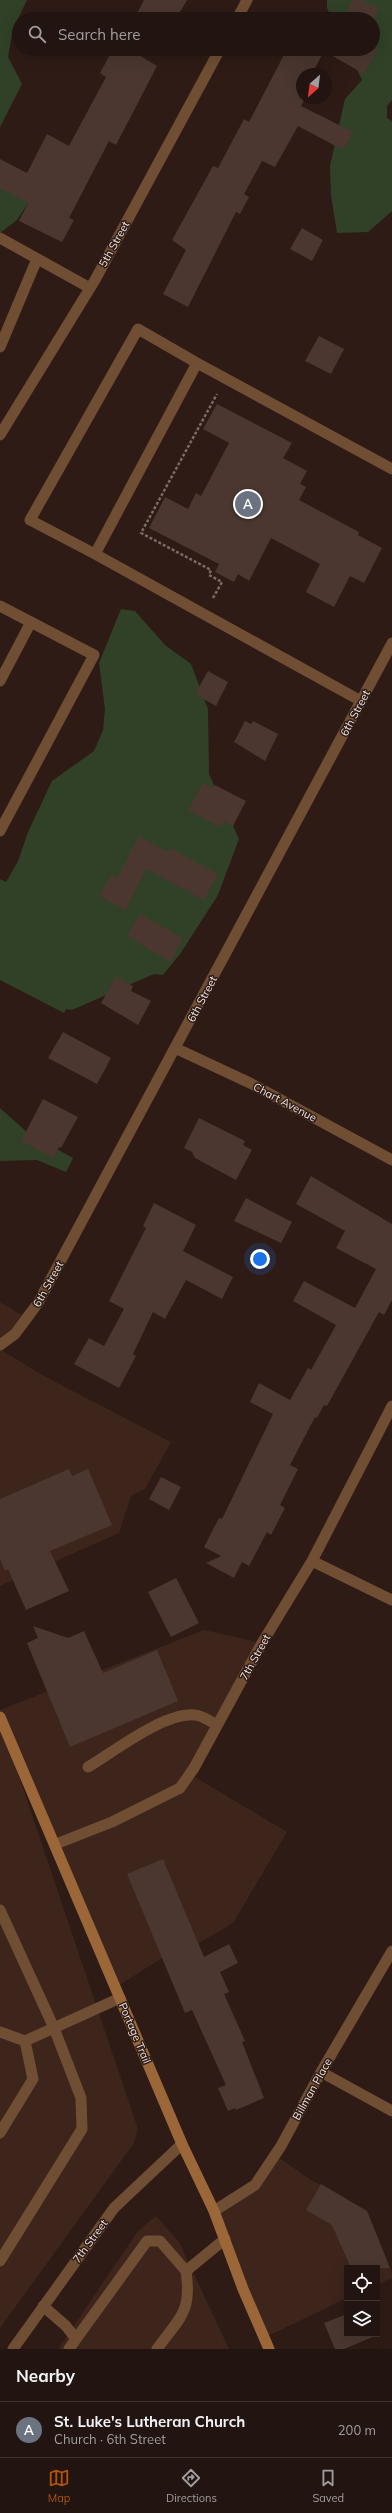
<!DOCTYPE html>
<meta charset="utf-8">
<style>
body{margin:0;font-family:Mulish,sans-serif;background:#2a1d19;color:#f1f3f6}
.controls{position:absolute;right:12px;bottom:12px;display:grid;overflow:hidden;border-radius:0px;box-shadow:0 4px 16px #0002}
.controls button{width:36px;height:36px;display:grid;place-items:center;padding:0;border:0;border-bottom:1px solid #3f3330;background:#221410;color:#f1f3f6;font:20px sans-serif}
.compass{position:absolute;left:296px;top:68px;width:36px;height:36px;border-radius:50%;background:#221410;box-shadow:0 4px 16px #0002;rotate:208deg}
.you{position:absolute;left:260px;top:1259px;width:14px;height:14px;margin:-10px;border:3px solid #fff;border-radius:50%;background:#1a73e8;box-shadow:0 0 0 6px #1a73e833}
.badge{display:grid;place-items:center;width:26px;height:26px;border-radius:50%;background:#b45309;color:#fff;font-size:13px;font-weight:700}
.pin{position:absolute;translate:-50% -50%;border:2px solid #fff;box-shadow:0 1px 4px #0006}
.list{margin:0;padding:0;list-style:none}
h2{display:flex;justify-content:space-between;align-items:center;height:52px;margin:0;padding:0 16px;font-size:17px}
h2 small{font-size:13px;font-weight:400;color:#a29e9f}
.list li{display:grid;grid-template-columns:26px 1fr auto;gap:12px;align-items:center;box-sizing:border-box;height:56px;padding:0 16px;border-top:1px solid #3f3330}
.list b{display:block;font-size:15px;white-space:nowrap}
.list p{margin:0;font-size:13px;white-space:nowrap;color:#a29e9f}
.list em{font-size:13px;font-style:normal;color:#a29e9f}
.icon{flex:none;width:22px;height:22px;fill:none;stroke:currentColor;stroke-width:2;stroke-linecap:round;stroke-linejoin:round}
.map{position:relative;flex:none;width:392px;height:2349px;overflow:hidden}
.search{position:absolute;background:#221410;box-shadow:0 4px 16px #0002;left:12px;right:12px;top:12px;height:44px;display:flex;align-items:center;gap:10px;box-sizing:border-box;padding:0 14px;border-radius:22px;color:#a29e9f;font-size:15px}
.sheet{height:108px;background:#221410}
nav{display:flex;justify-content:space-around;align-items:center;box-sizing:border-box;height:56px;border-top:1px solid #3f3330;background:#221410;font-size:11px;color:#a29e9f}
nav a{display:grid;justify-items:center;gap:2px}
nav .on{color:#b45309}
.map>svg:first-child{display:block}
.built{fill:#3d251c}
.green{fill:#304127}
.building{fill:#4b3730}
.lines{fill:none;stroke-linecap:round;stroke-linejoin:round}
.path{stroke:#7b6a65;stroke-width:2.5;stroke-dasharray:3 2;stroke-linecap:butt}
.service{stroke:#6f4e33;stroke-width:11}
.minor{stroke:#6f4e33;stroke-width:11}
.secondary{stroke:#9b6739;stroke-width:11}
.labels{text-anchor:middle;stroke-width:3;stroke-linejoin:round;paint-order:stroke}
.street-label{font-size:11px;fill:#f1e4df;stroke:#2e1b15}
</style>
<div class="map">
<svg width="392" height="2349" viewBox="0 0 392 2349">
<rect width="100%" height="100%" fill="#2e1b15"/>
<path class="built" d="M0,1302L28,1319L0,1345Z
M0,1349L42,1375L171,1442L145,1489L131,1496L119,1533L0,1586Z
M204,1630L262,1643L190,1774L287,1832L233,1923L199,1943L162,1958L115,1988L0,1717V1710Z
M0,1720L138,2129L134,2143L0,2328Z
M275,2155L308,2178L367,2211L392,2273V2278L377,2285V2268H347V2298L264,2338L214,2211L255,2185Z
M156,2216L179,2242L229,2349H58L138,2231Z"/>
<path class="green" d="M0,0H27L13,29L8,57L22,84L0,127Z
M327,0H392V100L387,106V118L392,121V211L368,232L337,233L331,195L330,166L345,99L362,80L347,49H373V19H332L327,8Z
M0,175L34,194L17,220L0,233Z
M121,609L135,611L165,645L191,664L208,709L209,774L239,839L218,895L180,954L163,975L154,974L72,1010L66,1009L64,1013L0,980V879L6,882L18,861L28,832L52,781L94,751L103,730L105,709L99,663Z
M0,1108L28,1133L73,1158L66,1172L37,1160L0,1161Z"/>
<path class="building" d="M144,0H187L176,19H134Z
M353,0H361L379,9L373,20L343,19Z
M297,13L308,19H294Z
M373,47L378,49L364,74L324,51L312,74H302V93L299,98H305L301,106L353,132L343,150L298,126L275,167L262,161L244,194L249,197L240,214L236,212L188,307L163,294L186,250L172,240L213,166L218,168L244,119L249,122L287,49H373Z
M113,49H129L157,66L116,145L109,141L69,218L74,220L62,242L19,221L28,203L0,188V159L27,173L47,134L69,146L106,77L100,73Z
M302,228L323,240L312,261L290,249Z
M319,336L344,349L331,374L305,361Z
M217,404L292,443L283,458L307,471L300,484L306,487L299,500L359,532L358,535L382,548L364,583L350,576L334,607L306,592L320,564L271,538L249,581L238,574L234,582L215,572L219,564L149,528L165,497L188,509L196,493L201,496L229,443L203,429Z
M208,671L228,682L216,706L195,694Z
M245,721L251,724L253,721L278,734L265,761L234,742Z
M203,783L214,788L215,785L246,801L233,826L224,821L220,827L188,810Z
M139,836L168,852L170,848L218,874L204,900L146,869L125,910L99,896L111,875L117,878Z
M140,914L183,938L170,962L127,936Z
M116,977L133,986L131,991L151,1001L138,1025L101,1003Z
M63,1032L111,1058L97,1084L48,1058Z
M43,1099L78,1117L61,1148L59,1147L53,1158L21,1141Z
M199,1118L245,1141L243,1145L252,1150L236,1180L195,1158L192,1152L184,1148Z
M311,1176L392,1224V1300L384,1315L379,1312L327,1406L324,1405L317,1418L315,1417L290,1465L298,1469L280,1505L285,1508L271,1535L267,1532L249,1566L242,1562L234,1578L206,1563L221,1556L204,1547L219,1518L222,1519L273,1414L250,1402L259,1383L290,1400L308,1368L311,1370L336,1325L293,1301L304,1281L355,1308L376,1269L336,1248L345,1231L296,1204Z
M246,1198L292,1222L281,1243L234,1221Z
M154,1203L196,1225L183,1251L233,1277L222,1299L186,1280L165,1319L153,1312L133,1354L136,1356L119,1388L74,1364L89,1338L104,1346L124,1309L109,1301L146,1228L143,1226Z
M69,1469L72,1476L88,1469L112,1525L50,1551L69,1591L26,1610L8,1569L5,1571L0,1559V1499Z
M161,1477L181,1487L169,1510L149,1499Z
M176,1578L199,1623L171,1637L148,1592Z
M33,1626L68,1638L84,1631L103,1673L157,1650L178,1701L70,1747L27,1643L38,1638Z
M163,1859L204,1957L229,1944L238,1963L220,1972L229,1992L224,1994L245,2041L242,2042L264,2098L236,2110L235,2108L228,2111L218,2088L226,2085L192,2010L185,2013L127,1874Z
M321,2184L367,2211L390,2268H351L332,2225L306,2210Z
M347,2314V2334H377V2327L380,2334L344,2349H335L324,2323Z"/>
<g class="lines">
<path class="path" d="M213,598L222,582L209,575L211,570L141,533L217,394"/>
<path class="service" d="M0,238L90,288
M0,347L37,259
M95,554L30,520L138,329L197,363
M0,606L94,655L0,831
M0,681L31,622
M361,701L95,554L197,363L392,469
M88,1767C115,1751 164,1712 195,1715C202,1715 211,1722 217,1725
M0,1910L54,2028L81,2098L82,2129L0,2261
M0,2032L25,2041
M0,2133L33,2079L25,2041L120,1998
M43,2306L66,2326L76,2339L69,2349
M76,2339L147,2241H160L186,2271L225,2239
M157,2349C180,2317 192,2313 186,2271"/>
<path class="minor" d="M237,19L247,0
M0,435L95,280L220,49
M175,1048L250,1083L392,1160
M0,1345L15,1334L38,1303L392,643
M312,1561L392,1600
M56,1844L112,1822L180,1788L194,1768L262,1643L312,1561L392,1406
M321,2072L392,2111
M214,2211L255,2185L281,2146L321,2072L392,1951
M13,2349L114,2208L182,2144"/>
<path class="secondary" d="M0,1717L182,2144L214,2211L243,2289L269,2349"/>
</g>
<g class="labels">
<g class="street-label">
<text transform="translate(114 244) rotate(-61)" y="4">5th Street</text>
<text transform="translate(355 713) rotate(-62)" y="4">6th Street</text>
<text transform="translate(202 999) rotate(-62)" y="4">6th Street</text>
<text transform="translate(285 1102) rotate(28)" y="4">Chart Avenue</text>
<text transform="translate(48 1284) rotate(-61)" y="4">6th Street</text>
<text transform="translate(255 1657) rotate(-61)" y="4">7th Street</text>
<text transform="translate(135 2033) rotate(67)" y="4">Portage Trail</text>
<text transform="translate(312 2089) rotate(-61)" y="4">Billman Place</text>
<text transform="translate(90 2241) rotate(-54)" y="4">7th Street</text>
</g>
</g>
</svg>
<div class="controls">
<button><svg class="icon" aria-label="locate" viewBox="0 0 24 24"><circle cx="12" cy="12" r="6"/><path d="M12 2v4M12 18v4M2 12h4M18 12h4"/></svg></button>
<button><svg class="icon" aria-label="layers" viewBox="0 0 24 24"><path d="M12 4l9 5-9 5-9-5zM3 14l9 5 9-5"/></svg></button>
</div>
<svg class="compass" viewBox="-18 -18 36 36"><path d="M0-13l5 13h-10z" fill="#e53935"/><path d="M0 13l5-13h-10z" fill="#a29e9f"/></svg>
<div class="you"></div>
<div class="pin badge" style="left:248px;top:504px;background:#6b7280">A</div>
<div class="search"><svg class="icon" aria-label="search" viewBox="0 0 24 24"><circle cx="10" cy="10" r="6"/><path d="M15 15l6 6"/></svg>Search here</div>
</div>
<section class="sheet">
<h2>Nearby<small></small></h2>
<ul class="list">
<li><span class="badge" style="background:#6b7280">A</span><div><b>St. Luke's Lutheran Church</b><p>Church · 6th Street</p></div><em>200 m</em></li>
</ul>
</section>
<nav>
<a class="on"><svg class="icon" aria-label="map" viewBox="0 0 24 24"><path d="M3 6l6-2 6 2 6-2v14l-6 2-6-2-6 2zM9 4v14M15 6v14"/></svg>Map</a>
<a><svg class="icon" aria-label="directions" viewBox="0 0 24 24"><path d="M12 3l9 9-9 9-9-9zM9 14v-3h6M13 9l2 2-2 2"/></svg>Directions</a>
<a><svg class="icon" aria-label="saved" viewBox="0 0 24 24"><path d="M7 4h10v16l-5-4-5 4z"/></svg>Saved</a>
</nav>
